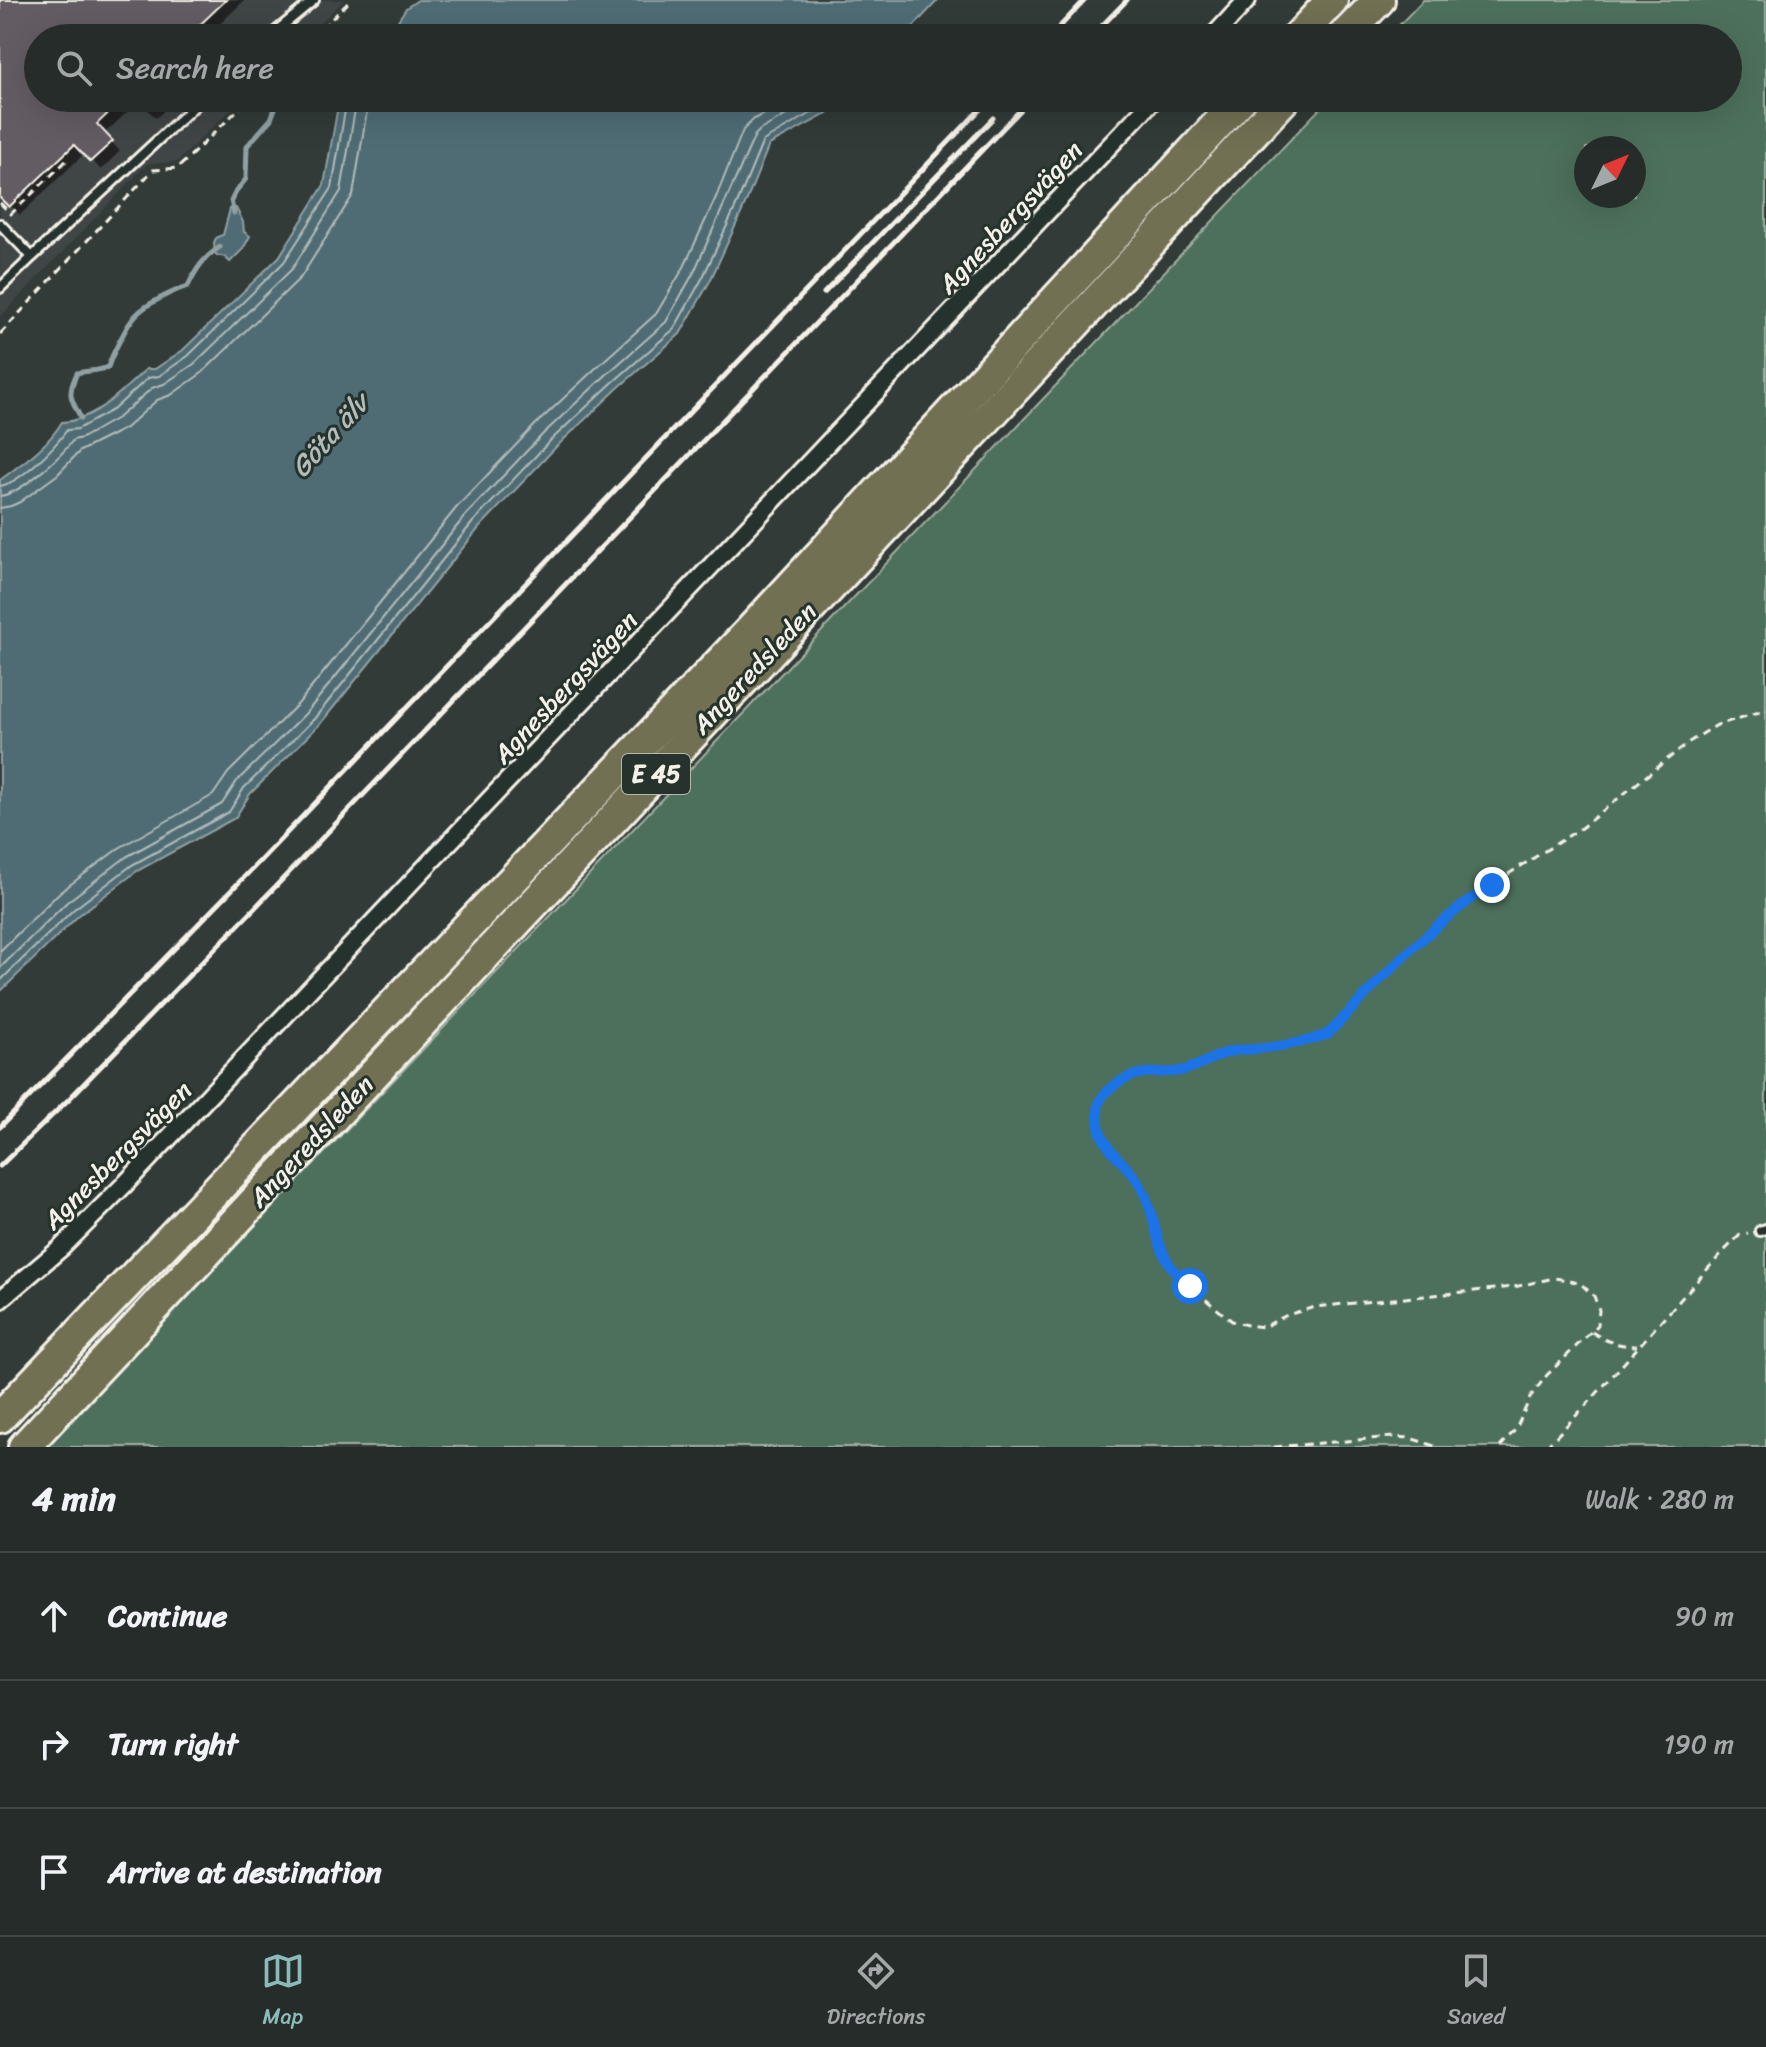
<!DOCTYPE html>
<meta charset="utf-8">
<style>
body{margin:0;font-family:Sriracha,sans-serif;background:#323836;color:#f1f3f6}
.compass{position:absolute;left:1574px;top:136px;width:72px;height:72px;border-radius:50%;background:#262c2a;box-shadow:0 8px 32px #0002;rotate:47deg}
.stop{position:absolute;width:24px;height:24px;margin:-18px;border:6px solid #1a73e8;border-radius:50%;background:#fff}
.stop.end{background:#1a73e8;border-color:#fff;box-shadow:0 2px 8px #0008}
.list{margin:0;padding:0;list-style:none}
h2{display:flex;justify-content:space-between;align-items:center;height:104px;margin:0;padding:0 32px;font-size:34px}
h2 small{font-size:26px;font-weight:400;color:#a4a7a8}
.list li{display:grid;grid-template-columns:52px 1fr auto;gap:24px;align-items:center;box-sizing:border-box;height:128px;padding:0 32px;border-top:2px solid #424847}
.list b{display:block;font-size:30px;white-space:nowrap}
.list em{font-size:26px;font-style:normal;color:#a4a7a8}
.icon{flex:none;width:44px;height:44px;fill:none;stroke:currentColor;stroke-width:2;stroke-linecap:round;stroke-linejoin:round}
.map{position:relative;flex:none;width:1766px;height:1447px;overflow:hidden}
.search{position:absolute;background:#262c2a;box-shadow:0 8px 32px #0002;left:24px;right:24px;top:24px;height:88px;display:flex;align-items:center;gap:20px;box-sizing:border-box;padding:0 28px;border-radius:44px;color:#a4a7a8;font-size:30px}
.sheet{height:488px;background:#262c2a}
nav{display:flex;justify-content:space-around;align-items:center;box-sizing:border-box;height:112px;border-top:2px solid #424847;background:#262c2a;font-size:22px;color:#a4a7a8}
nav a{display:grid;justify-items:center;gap:4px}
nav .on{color:#8bbbb9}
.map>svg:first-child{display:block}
.built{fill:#414545}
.green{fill:#4e705b;stroke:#a1b0a2;stroke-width:2;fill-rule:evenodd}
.water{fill:#4f6c75;stroke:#91a1a3;stroke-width:2}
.shadow{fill:#0007}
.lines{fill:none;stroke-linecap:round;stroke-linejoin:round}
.shore{stroke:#b2bcba;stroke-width:2}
.stream{stroke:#91a1a3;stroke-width:5}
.building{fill:#635b63;stroke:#f4f1e8;stroke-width:2}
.lane-casing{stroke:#f4f1e8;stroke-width:14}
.street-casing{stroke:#f4f1e8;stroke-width:22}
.highway-casing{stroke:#f4f1e8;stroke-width:36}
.path{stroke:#f4f1e8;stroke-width:3;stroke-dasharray:8 6;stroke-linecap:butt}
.lane{stroke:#26332d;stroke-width:8}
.street{stroke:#26332d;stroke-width:16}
.highway{stroke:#716f52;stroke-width:30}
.rail{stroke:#f4f1e8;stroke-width:5}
.route{stroke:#1a73e8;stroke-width:10}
.labels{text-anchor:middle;stroke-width:6;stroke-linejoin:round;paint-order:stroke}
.shield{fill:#26332d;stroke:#b6b8b0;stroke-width:2}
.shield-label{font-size:24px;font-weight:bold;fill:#f4f1e8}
.street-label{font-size:26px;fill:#f4f1e8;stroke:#26332d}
.water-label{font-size:28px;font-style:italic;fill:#b2bcba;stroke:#26332d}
</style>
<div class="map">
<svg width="1766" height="1447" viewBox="0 0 1766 1447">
<rect width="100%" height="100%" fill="#323b38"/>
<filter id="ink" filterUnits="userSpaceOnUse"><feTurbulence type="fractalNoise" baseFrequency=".0125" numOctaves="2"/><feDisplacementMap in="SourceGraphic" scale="16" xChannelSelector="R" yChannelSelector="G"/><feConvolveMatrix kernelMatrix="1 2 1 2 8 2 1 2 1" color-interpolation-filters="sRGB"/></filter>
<g filter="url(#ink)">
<path class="built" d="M0,0H344L305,38H38V98H243L177,162L147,164L0,317Z"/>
<path class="green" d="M1423,0H1766V1447H44L1330,98H1728V38H1387ZM1586,148H1634V196H1586Z"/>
<path class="water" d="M418,0H938L903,38H387L406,8Z
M341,98H846L823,116L769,145L744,207L710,281L680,334L618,388L556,447L479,528L320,724L250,794L235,818L137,871L78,916L0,992V480C24,462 46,448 62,422C94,421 123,390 146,369H155L183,350L279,257L324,185L339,100Z
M236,208L243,222L244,232L250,236L243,249L230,262L225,257L216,255C213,245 212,237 223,235L230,209Z"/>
<path class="shadow" d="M0,0H245L205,38H38V98H178L156,118L139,101L104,134L120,151L101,170L85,153L20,215L0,195Z"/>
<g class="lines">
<path class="shore" d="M0,486C20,483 55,447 67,430L78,429L114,409L148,378L159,376L188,356L284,262L332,188L347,98
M0,496C20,494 61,457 73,440L82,438L119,417L152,388L164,384L194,364L292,269L341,191L357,98
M0,508L11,506L20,502L57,475L80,451L126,428L157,400L171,395L202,373L301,277L353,195L369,98
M0,951L59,893L119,848L213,795L228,773L298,704L457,507L535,425L598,366L656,314L684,267L717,195L743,130L754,119L793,98
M0,968L67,902L126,857L222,804L237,781L307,712L466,515L543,434L606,375L666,322L694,272L755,135L760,130L816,98
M0,981L73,910L132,865L229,812L244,788L314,719L473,522L550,441L612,383L674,329L703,277L737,204L763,141L818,109L833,98"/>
<path class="stream" d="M234,213L231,201L236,191L246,179L247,146L271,119L279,98
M81,418C70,398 67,394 77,373C88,370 97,372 108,367C112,355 127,324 136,315C146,304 173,291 188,286C196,269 204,257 220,247"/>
</g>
<path class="building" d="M0,0H226L186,38H38V98H124L97,124L113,141L90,162L74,145L9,207L0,198Z"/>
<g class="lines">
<g class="lane-casing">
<path id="lane" d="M268,38L314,0
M0,224L32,257L0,288
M32,257L203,98
M1760,1231L1766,1229"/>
</g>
<g class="street-casing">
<path id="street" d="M1212,38L1247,0
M0,1300L61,1248L126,1183L1155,98"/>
</g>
<g class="highway-casing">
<path id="highway" d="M1297,38L1332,0
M1342,38L1379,0
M0,1417L747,634L1242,98
M24,1447L767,655L1285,98"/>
</g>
<path class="path" d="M312,38L351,0
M0,203L11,214L67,160
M0,334L153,170L178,168L250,98
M1592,1332C1607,1342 1619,1346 1637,1346
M1274,1447L1393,1437L1410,1438L1438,1447
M1500,1447L1516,1429L1531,1396L1547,1375L1598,1325L1599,1310L1594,1296L1582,1285L1569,1280L1554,1278L1514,1287L1315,1307L1287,1315L1264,1327L1247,1325L1232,1321L1177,1276L1166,1262L1157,1238L1146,1194L1134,1176L1107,1144L1099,1130L1098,1112L1100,1102L1109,1091L1131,1075L1144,1073L1181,1071L1199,1066L1216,1057L1234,1051L1308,1042L1328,1034L1433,928L1469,899L1581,828L1689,742L1717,725L1766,710
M1546,1447L1591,1400L1721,1254L1740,1235L1748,1233"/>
<use href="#lane" class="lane"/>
<use href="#street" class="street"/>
<use href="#highway" class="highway"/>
<path class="rail" d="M1049,38L1085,0
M1090,38L1127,0
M824,293L993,118
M0,1127L254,867L991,98
M0,1166L69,1099L275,887L1032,98"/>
</g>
</g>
<g class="lines" filter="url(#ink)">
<path class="route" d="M1190,1286C1148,1253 1162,1219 1137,1180C1125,1163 1102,1146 1099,1126C1098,1119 1097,1108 1100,1101C1107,1087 1129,1074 1145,1073C1157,1072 1169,1073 1181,1071C1200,1067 1214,1055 1233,1051C1240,1049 1249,1050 1257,1049C1282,1046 1305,1043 1328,1034C1380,981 1429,925 1492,885"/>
</g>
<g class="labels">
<rect class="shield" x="622" y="754" width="68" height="40" rx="6"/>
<g class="shield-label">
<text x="656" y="782">E 45</text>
</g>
<g class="street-label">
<text transform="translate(1010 217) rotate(-47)" y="9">Agnesbergsvägen</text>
<text transform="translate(754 668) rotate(-47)" y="9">Angeredsleden</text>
<text transform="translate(565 687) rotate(-47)" y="9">Agnesbergsvägen</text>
<text transform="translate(311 1141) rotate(-47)" y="9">Angeredsleden</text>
<text transform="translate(117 1155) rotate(-45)" y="9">Agnesbergsvägen</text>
</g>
<g class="water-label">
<text transform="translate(329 435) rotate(-48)" y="10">Göta älv</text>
</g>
</g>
</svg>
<svg class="compass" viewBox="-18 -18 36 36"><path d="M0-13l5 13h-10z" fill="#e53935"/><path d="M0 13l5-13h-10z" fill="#a4a7a8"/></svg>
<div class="stop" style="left:1190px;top:1286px"></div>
<div class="stop end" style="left:1492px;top:885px"></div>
<div class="search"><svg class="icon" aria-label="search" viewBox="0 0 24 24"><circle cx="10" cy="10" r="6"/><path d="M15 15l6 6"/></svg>Search here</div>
</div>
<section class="sheet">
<h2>4 min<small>Walk · 280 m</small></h2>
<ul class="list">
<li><svg class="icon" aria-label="ahead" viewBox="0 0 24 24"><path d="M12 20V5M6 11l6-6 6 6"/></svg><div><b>Continue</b></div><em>90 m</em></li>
<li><svg class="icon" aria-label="right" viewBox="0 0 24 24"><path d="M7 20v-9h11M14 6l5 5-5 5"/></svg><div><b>Turn right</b></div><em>190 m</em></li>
<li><svg class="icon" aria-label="arrive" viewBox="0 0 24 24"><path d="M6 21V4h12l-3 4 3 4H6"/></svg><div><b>Arrive at destination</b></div></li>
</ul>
</section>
<nav>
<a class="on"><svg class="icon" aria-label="map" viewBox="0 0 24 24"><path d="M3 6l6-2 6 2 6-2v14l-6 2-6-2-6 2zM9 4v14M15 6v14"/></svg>Map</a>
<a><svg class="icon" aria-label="directions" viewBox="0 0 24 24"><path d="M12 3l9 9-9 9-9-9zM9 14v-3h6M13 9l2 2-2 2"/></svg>Directions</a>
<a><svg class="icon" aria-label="saved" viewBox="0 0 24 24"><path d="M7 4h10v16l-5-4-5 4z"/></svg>Saved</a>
</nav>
